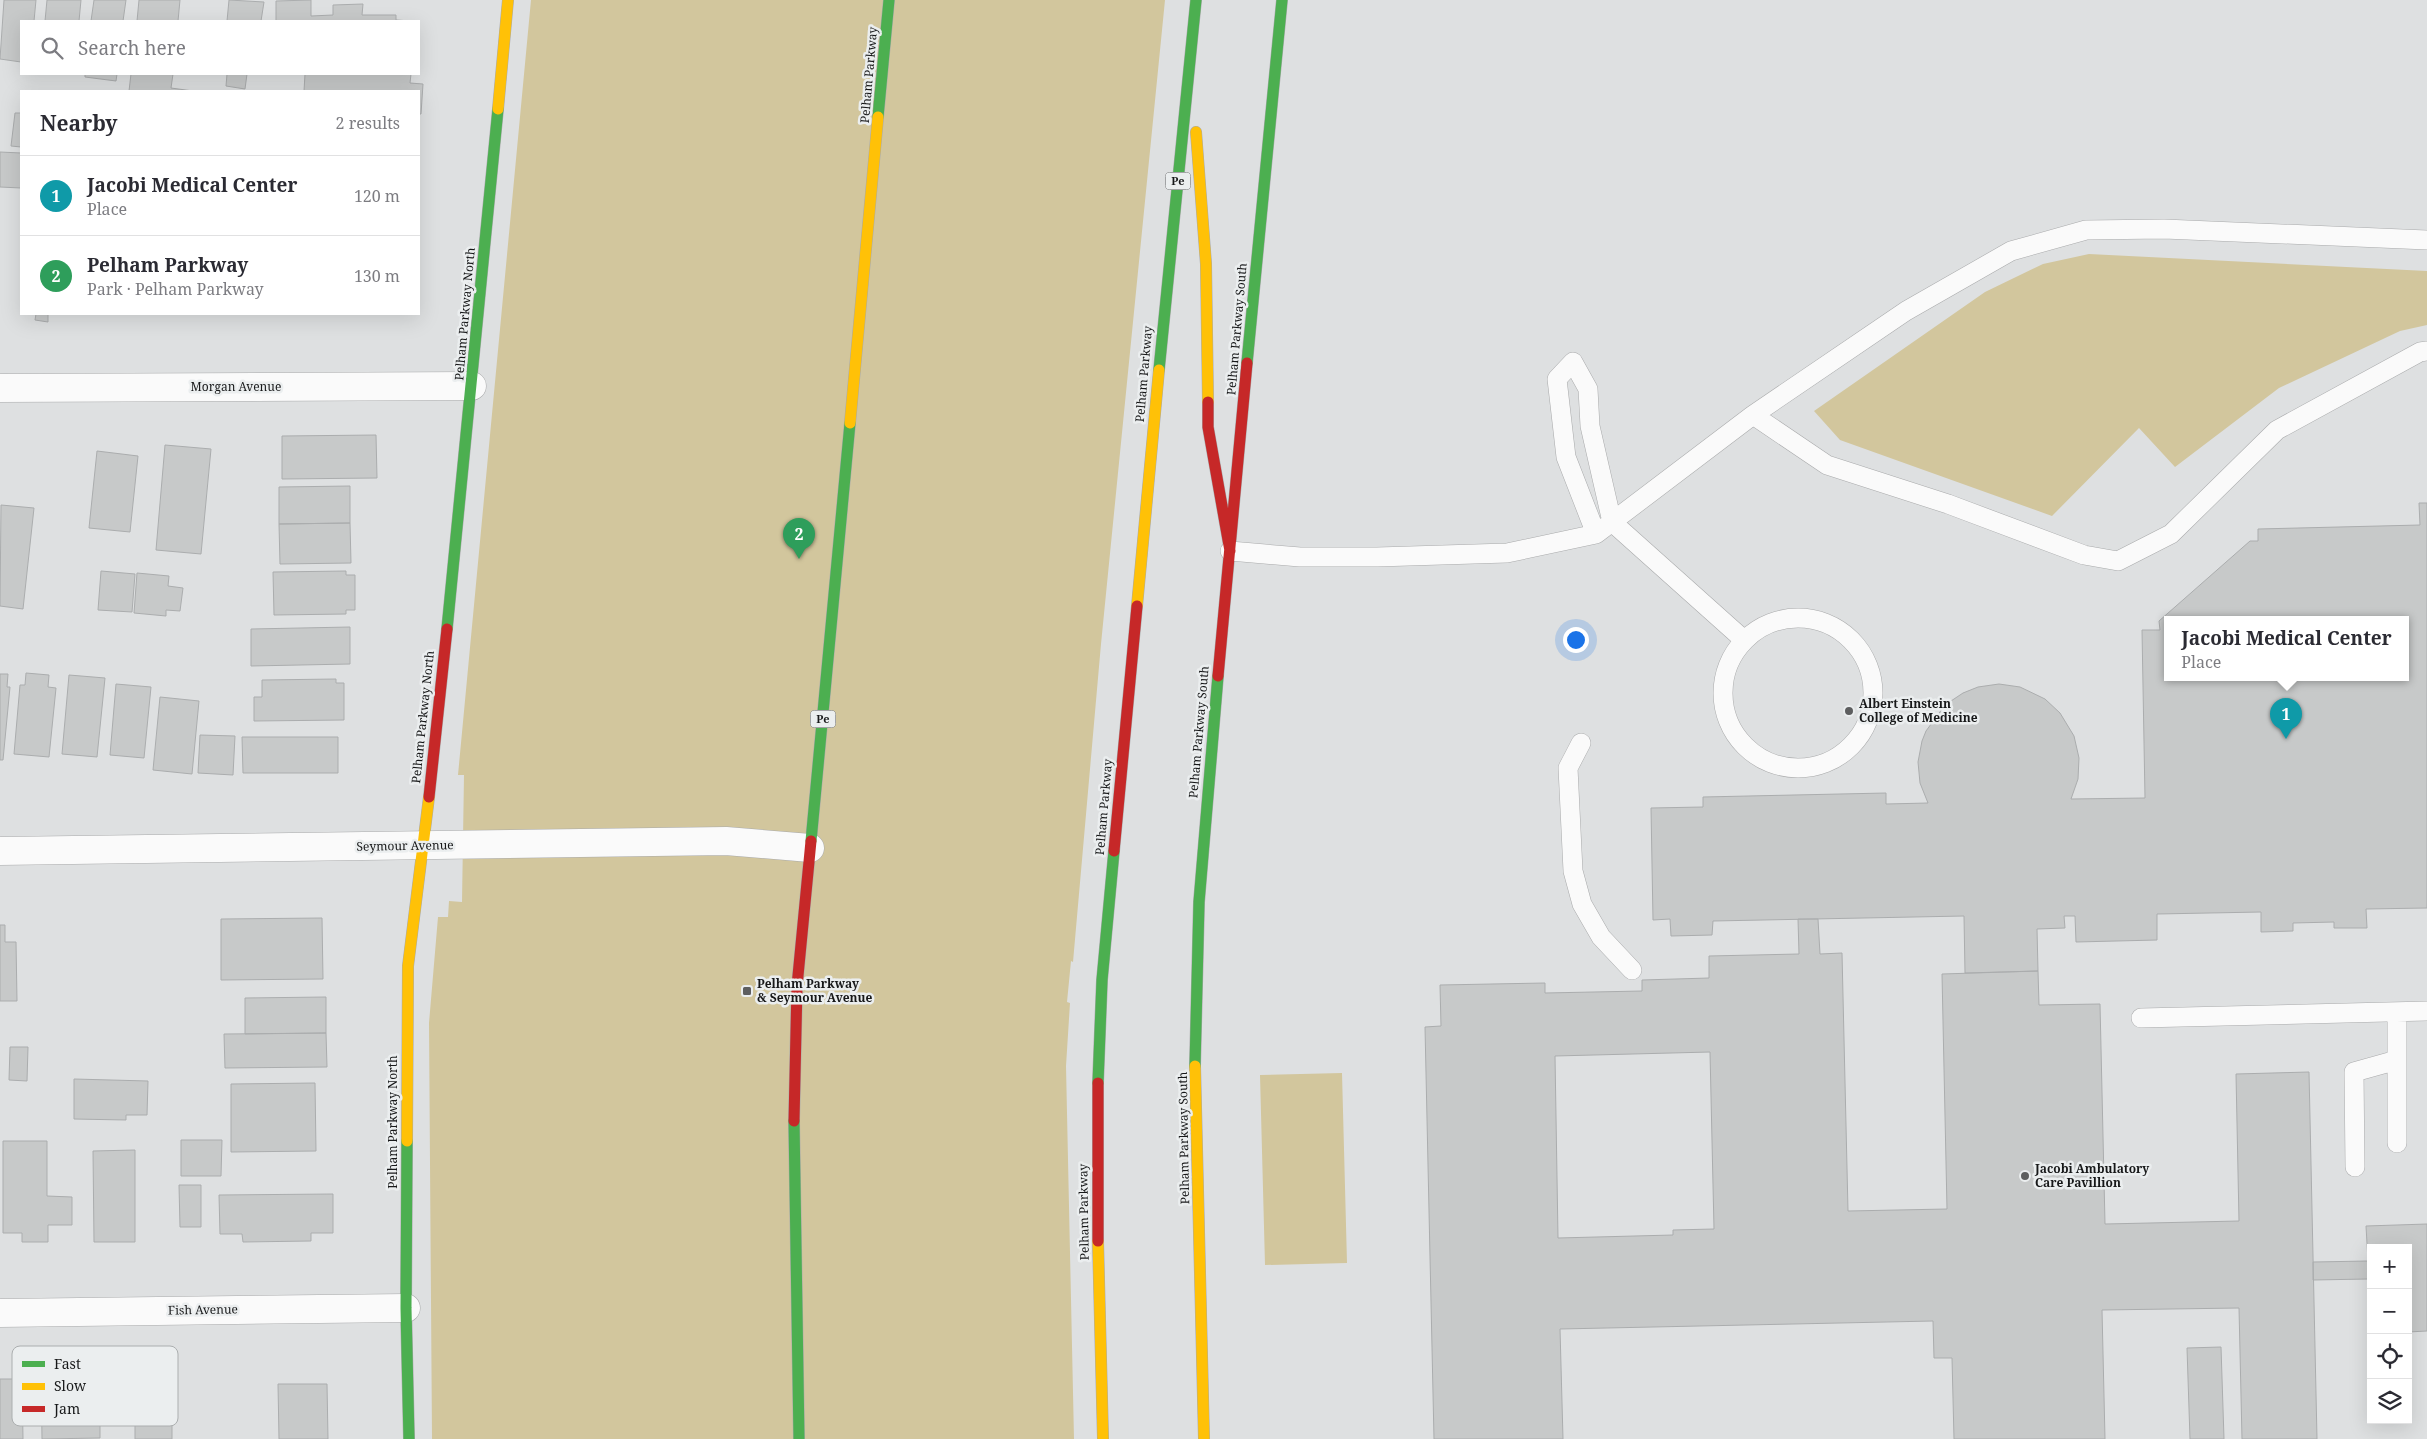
<!DOCTYPE html>
<meta charset="utf-8">
<style>
body{margin:0;font-family:"Noto Serif",serif;background:#f2f2f3;color:#2b2b33}
.controls{position:absolute;right:15px;bottom:15px;display:grid;overflow:hidden;border-radius:0px;box-shadow:0 5px 20px #0002}
.controls button{width:45px;height:45px;display:grid;place-items:center;padding:0;border:0;border-bottom:1px solid #e1e1e2;background:#fff;color:#2b2b33;font:25px sans-serif}
.you{position:absolute;left:1575px;top:639px;width:18px;height:18px;margin:-12px;border:4px solid #fff;border-radius:50%;background:#1a73e8;box-shadow:0 0 0 8px #1a73e833}
.badge{display:grid;place-items:center;width:32px;height:32px;border-radius:50%;background:#5d5e5f;color:#fff;font-size:16px;font-weight:700}
.pin{position:absolute;translate:-50% -41px;filter:drop-shadow(0 1px 2px #0008)}
.pin::after{content:'';position:absolute;top:26px;width:18px;height:15px;background:inherit;clip-path:polygon(0 0,100% 0,50% 100%)}
.popup{position:absolute;left:2164px;top:616px;width:245px;height:65px;box-sizing:border-box;display:grid;place-content:center;border-radius:0px;background:#fff;filter:drop-shadow(0 1px 4px #0005);font-size:16px;white-space:nowrap;color:#7c7c81}
.popup b{font-size:19px;color:#2b2b33}
.popup::after{content:'';position:absolute;left:50%;top:100%;margin-left:-10px;border:10px solid transparent;border-top-color:#fff}
.list{margin:0;padding:0;list-style:none}
h2{display:flex;justify-content:space-between;align-items:center;height:65px;margin:0;padding:0 20px;font-size:21px}
h2 small{font-size:16px;font-weight:400;color:#7c7c81}
.list li{display:grid;grid-template-columns:32px 1fr auto;gap:15px;align-items:center;box-sizing:border-box;height:80px;padding:0 20px;border-top:1px solid #e1e1e2}
.list b{display:block;font-size:19px;white-space:nowrap}
.list p{margin:0;font-size:16px;white-space:nowrap;color:#7c7c81}
.list em{font-size:16px;font-style:normal;color:#7c7c81}
.icon{flex:none;width:28px;height:28px;fill:none;stroke:currentColor;stroke-width:2;stroke-linecap:round;stroke-linejoin:round}
.map{position:relative;flex:none;width:2427px;height:1439px;overflow:hidden}
.search{position:absolute;background:#fff;box-shadow:0 5px 20px #0002;left:20px;top:20px;width:400px;height:55px;display:flex;align-items:center;gap:12px;box-sizing:border-box;padding:0 18px;border-radius:0px;color:#7c7c81;font-size:19px}
.panel{position:absolute;background:#fff;box-shadow:0 5px 20px #0002;left:20px;top:90px;width:400px;height:225px;border-radius:0px}
.map>svg:first-child{display:block}
.green{fill:#d2c69d}
.building{fill:#c7c9c9;stroke:#abadae;fill-rule:evenodd}
.lines{fill:none;stroke-linecap:round;stroke-linejoin:round}
.lane-casing{stroke:#a9aaab;stroke-width:20}
.street-casing{stroke:#a9aaab;stroke-width:29}
.fast-casing{stroke:#a9aaab;stroke-width:12}
.slow-casing{stroke:#a9aaab;stroke-width:12}
.jam-casing{stroke:#a9aaab;stroke-width:12}
.lane{stroke:#fafafa;stroke-width:19}
.street{stroke:#fafafa;stroke-width:28}
.fast{stroke:#4caf50;stroke-width:11}
.slow{stroke:#ffc107;stroke-width:11}
.jam{stroke:#c62828;stroke-width:11}
.poi-dot{fill:#5d5e5f;stroke:#ebeeef;stroke-width:2}
.labels{text-anchor:middle;stroke-width:5;stroke-linejoin:round;paint-order:stroke}
.shield{fill:#ebeeef;stroke:#575859;stroke-width:1}
.shield-label{font-size:11px;font-weight:bold;fill:#171819}
.street-label{font-size:12px;fill:#171819;stroke:#ebeeef}
.poi-label{font-size:12px;font-weight:bold;fill:#171819;stroke:#ebeeef;text-anchor:start}
.key{fill:#ebeeef;stroke:#abaeaf;stroke-width:1}
.key-label{font-size:14px;fill:#171819}
</style>
<div class="map">
<svg width="2427" height="1439" viewBox="0 0 2427 1439">
<rect width="100%" height="100%" fill="#dee0e1"/>
<path class="green" d="M531,0H1165L1101,644L1073,962L1071,961L1067,1002L1070,1003L1066,1066L1074,1439H432L429,1023L438,917H448L449,901L462,902L464,775H458Z
M2089,254L2427,271V325L2400,331L2279,388L2175,467L2139,428L2052,516L1840,440L1814,411L1985,292L2043,264Z
M1342,1073L1347,1263L1265,1265L1260,1075Z"/>
<path class="building" d="M4,0H36L34,21H21V62L0,59Z
M47,0H81L79,21H45Z
M94,0H126L123,21H91Z
M139,0H180L178,21H137Z
M229,0L264,2L261,21H227Z
M311,0V16L333,15V5L363,4L362,15H396V20L411,21H276V1Z
M85,74H117L116,81L85,77Z
M131,74H173L171,88L193,91H129Z
M227,74H247L245,89L226,86Z
M305,74H411L410,83L423,84L421,114H419V91H304Z
M15,113H21V147L11,146Z
M0,152L21,153V188L0,187Z
M36,314H63H48V322L35,320Z
M376,435L377,478L282,479V436Z
M165,445L211,449L201,554L156,550Z
M97,451L138,456L130,532L89,528Z
M350,486V523L279,524V487Z
M2419,503H2427V908L2366,909L2367,928H2334V922L2293,923V931L2261,932V912L2157,914V940L2076,942L2075,916H2064L2065,928L2037,929L2038,971L1965,973L1964,916L1713,921L1712,935L1671,936L1670,919L1653,920L1651,808L1703,807V797L1886,793V804L1928,803L1920,783L1918,762L1922,741L1926,731L1945,705L1963,693L1978,687L1999,684L2020,687L2045,699L2060,713L2074,736L2079,758L2078,779L2071,799L2145,798L2142,630H2160L2159,621L2250,541H2258V529L2420,525ZM2167,620H2405V678H2167Z
M1,505L34,508L23,609L0,606Z
M350,523L351,563L280,564L279,524Z
M101,571L135,574L132,612L98,610Z
M346,571V575H355V610H346V614L274,615L273,572Z
M137,573L169,576L168,586L183,588L180,611L166,610V616L134,613Z
M350,627V664L251,666V629Z
M26,673L49,675L48,687L56,688L49,757L14,754L20,685H25Z
M0,674H8L7,687H10L3,760H0Z
M69,675L105,678L97,757L62,754Z
M336,679V683H344V720L254,721V697H262V680Z
M116,684L151,687L144,758L110,755Z
M160,697L199,701L192,774L153,770Z
M200,735L235,736L233,775L198,773Z
M242,737H338V773H243Z
M322,918L323,979L221,980V919Z
M1798,919H1818L1820,954L1842,953L1848,1211L1947,1209L1942,974L2038,971L2039,1005L2100,1004L2105,1224L2239,1221L2236,1074L2309,1072L2317,1439H2242L2239,1308L2102,1310L2105,1439H1954L1952,1358H1934L1933,1321L1560,1329L1563,1439H1434L1425,1027L1441,1026L1440,985L1545,983V993L1642,991V980L1709,978V956L1799,954ZM1710,1052L1714,1229L1673,1230V1235L1558,1238L1555,1056Z
M0,925H5V942H16L17,1001H0Z
M326,997V1033L245,1034V998Z
M326,1033L327,1067L225,1068L224,1034Z
M10,1047H28L27,1081L9,1080Z
M74,1079L148,1081L147,1115H126V1120L74,1119Z
M315,1083L316,1151L231,1152V1084Z
M181,1140H222L221,1176H181Z
M3,1141H47V1196L72,1197V1225H48V1242H22V1233H3Z
M135,1150V1242H94L93,1151Z
M179,1185H201V1227H180Z
M333,1194V1233H311V1241L243,1242L242,1234H220L219,1195Z
M2427,1224V1331L2408,1332V1248H2371V1333H2369L2368,1279L2313,1280V1262L2368,1261L2366,1226Z
M2221,1347L2224,1439H2190L2187,1348Z
M41,1366H65V1380H78L79,1406H100V1438L42,1439Z
M0,1379H22L23,1439H0Z
M278,1384H327L328,1439H279Z
M135,1396H172V1439H135Z"/>
<g class="lines">
<g class="lane-casing">
<path id="lane" d="M1753,415L1827,465L1948,504L2084,555L2118,561L2171,534L2277,430L2420,352L2427,351
M1596,534L1566,457L1557,379L1573,362L1588,389L1590,426L1612,522L1744,640
M1230,551L1300,557H1377L1507,553L1596,534L1753,415L1906,311L2011,251L2086,230L2164,229L2427,240
M1723 693a75 75 0 1 1 150 0a75 75 0 1 1-150 0Z
M1581,743L1568,768L1573,871L1582,904L1601,937L1632,970
M2397,1012V1143
M2141,1018L2427,1011
M2355,1167L2354,1072L2397,1060"/>
</g>
<g class="street-casing">
<path id="street" d="M0,388L472,386
M0,851L726,841L810,848
M0,1313L406,1308"/>
</g>
<g class="fast-casing">
<path id="fast" d="M878,117L889,0
M1247,363L1282,0
M1159,370L1196,0
M447,629L498,109
M811,841L850,423
M1195,1066L1199,902L1218,676
M1098,1083L1102,980L1114,851
M794,1121L799,1439
M407,1141L406,1308L409,1439"/>
</g>
<g class="slow-casing">
<path id="slow" d="M498,109L508,0
M1196,132L1206,264L1208,402
M850,423L878,117
M1137,606L1159,370
M1195,1066L1204,1439
M407,1141L408,966L429,797
M1098,1241L1103,1439"/>
</g>
<g class="jam-casing">
<path id="jam" d="M1208,402V427L1230,551
M1218,676L1247,363
M429,797L447,629
M1114,851L1137,606
M1098,1083V1241
M794,1121L797,986L811,841"/>
</g>
<use href="#lane" class="lane"/>
<use href="#street" class="street"/>
<use href="#fast" class="fast"/>
<use href="#slow" class="slow"/>
<use href="#jam" class="jam"/>
</g>
<g class="poi-dot">
<circle cx="1849" cy="711" r="5"/>
<rect x="742" y="986" width="10" height="10" rx="2.5"/>
<circle cx="2025" cy="1176" r="5"/>
</g>
<g class="labels">
<g class="shield">
<rect x="1165.5" y="172.5" width="25" height="17" rx="4"/>
<rect x="810.5" y="710.5" width="25" height="17" rx="4"/>
</g>
<g class="shield-label">
<text x="1178" y="185">Pe</text>
<text x="823" y="723">Pe</text>
</g>
<g class="street-label">
<text transform="translate(869 75) rotate(-85)" y="4">Pelham Parkway</text>
<text transform="translate(465 314) rotate(-85)" y="4">Pelham Parkway North</text>
<text transform="translate(1237 329) rotate(-85)" y="4">Pelham Parkway South</text>
<text transform="translate(1144 374) rotate(-85)" y="4">Pelham Parkway</text>
<text x="236" y="391">Morgan Avenue</text>
<text transform="translate(423 717) rotate(-84)" y="4">Pelham Parkway North</text>
<text transform="translate(1199 732) rotate(-85)" y="4">Pelham Parkway South</text>
<text transform="translate(1104 807) rotate(-85)" y="4">Pelham Parkway</text>
<text transform="translate(405 846) rotate(-1)" y="4">Seymour Avenue</text>
<text transform="translate(393 1122) rotate(-90)" y="4">Pelham Parkway North</text>
<text transform="translate(1184 1138) rotate(-91)" y="4">Pelham Parkway South</text>
<text transform="translate(1084 1212) rotate(-91)" y="4">Pelham Parkway</text>
<text transform="translate(203 1310) rotate(-1)" y="4">Fish Avenue</text>
</g>
<g class="poi-label">
<text x="1859" y="708">Albert Einstein<tspan x="1859" dy="14">College of Medicine</tspan></text>
<text x="757" y="988">Pelham Parkway<tspan x="757" dy="14">&amp; Seymour Avenue</tspan></text>
<text x="2035" y="1173">Jacobi Ambulatory<tspan x="2035" dy="14">Care Pavillion</tspan></text>
</g>
</g>
<rect x="12" y="1346" width="166" height="80" rx="8" class="key"/>
<rect x="22" y="1361" width="23" height="6" fill="#4caf50"/>
<rect x="22" y="1383" width="23" height="7" fill="#ffc107"/>
<rect x="22" y="1406" width="23" height="6" fill="#c62828"/>
<g class="key-label">
<text x="54" y="1369">Fast</text>
<text x="54" y="1391">Slow</text>
<text x="54" y="1414">Jam</text>
</g>
</svg>
<div class="controls">
<button>+</button>
<button>−</button>
<button><svg class="icon" aria-label="locate" viewBox="0 0 24 24"><circle cx="12" cy="12" r="6"/><path d="M12 2v4M12 18v4M2 12h4M18 12h4"/></svg></button>
<button><svg class="icon" aria-label="layers" viewBox="0 0 24 24"><path d="M12 4l9 5-9 5-9-5zM3 14l9 5 9-5"/></svg></button>
</div>
<div class="you"></div>
<div class="pin badge" style="left:2286px;top:739px;background:#0f9aa8">1</div>
<div class="popup"><b>Jacobi Medical Center</b>Place</div>
<div class="pin badge" style="left:799px;top:559px;background:#2e9e5b">2</div>
<div class="search"><svg class="icon" aria-label="search" viewBox="0 0 24 24"><circle cx="10" cy="10" r="6"/><path d="M15 15l6 6"/></svg>Search here</div>
<section class="panel">
<h2>Nearby<small>2 results</small></h2>
<ul class="list">
<li><span class="badge" style="background:#0f9aa8">1</span><div><b>Jacobi Medical Center</b><p>Place</p></div><em>120 m</em></li>
<li><span class="badge" style="background:#2e9e5b">2</span><div><b>Pelham Parkway</b><p>Park · Pelham Parkway</p></div><em>130 m</em></li>
</ul>
</section>
</div>
